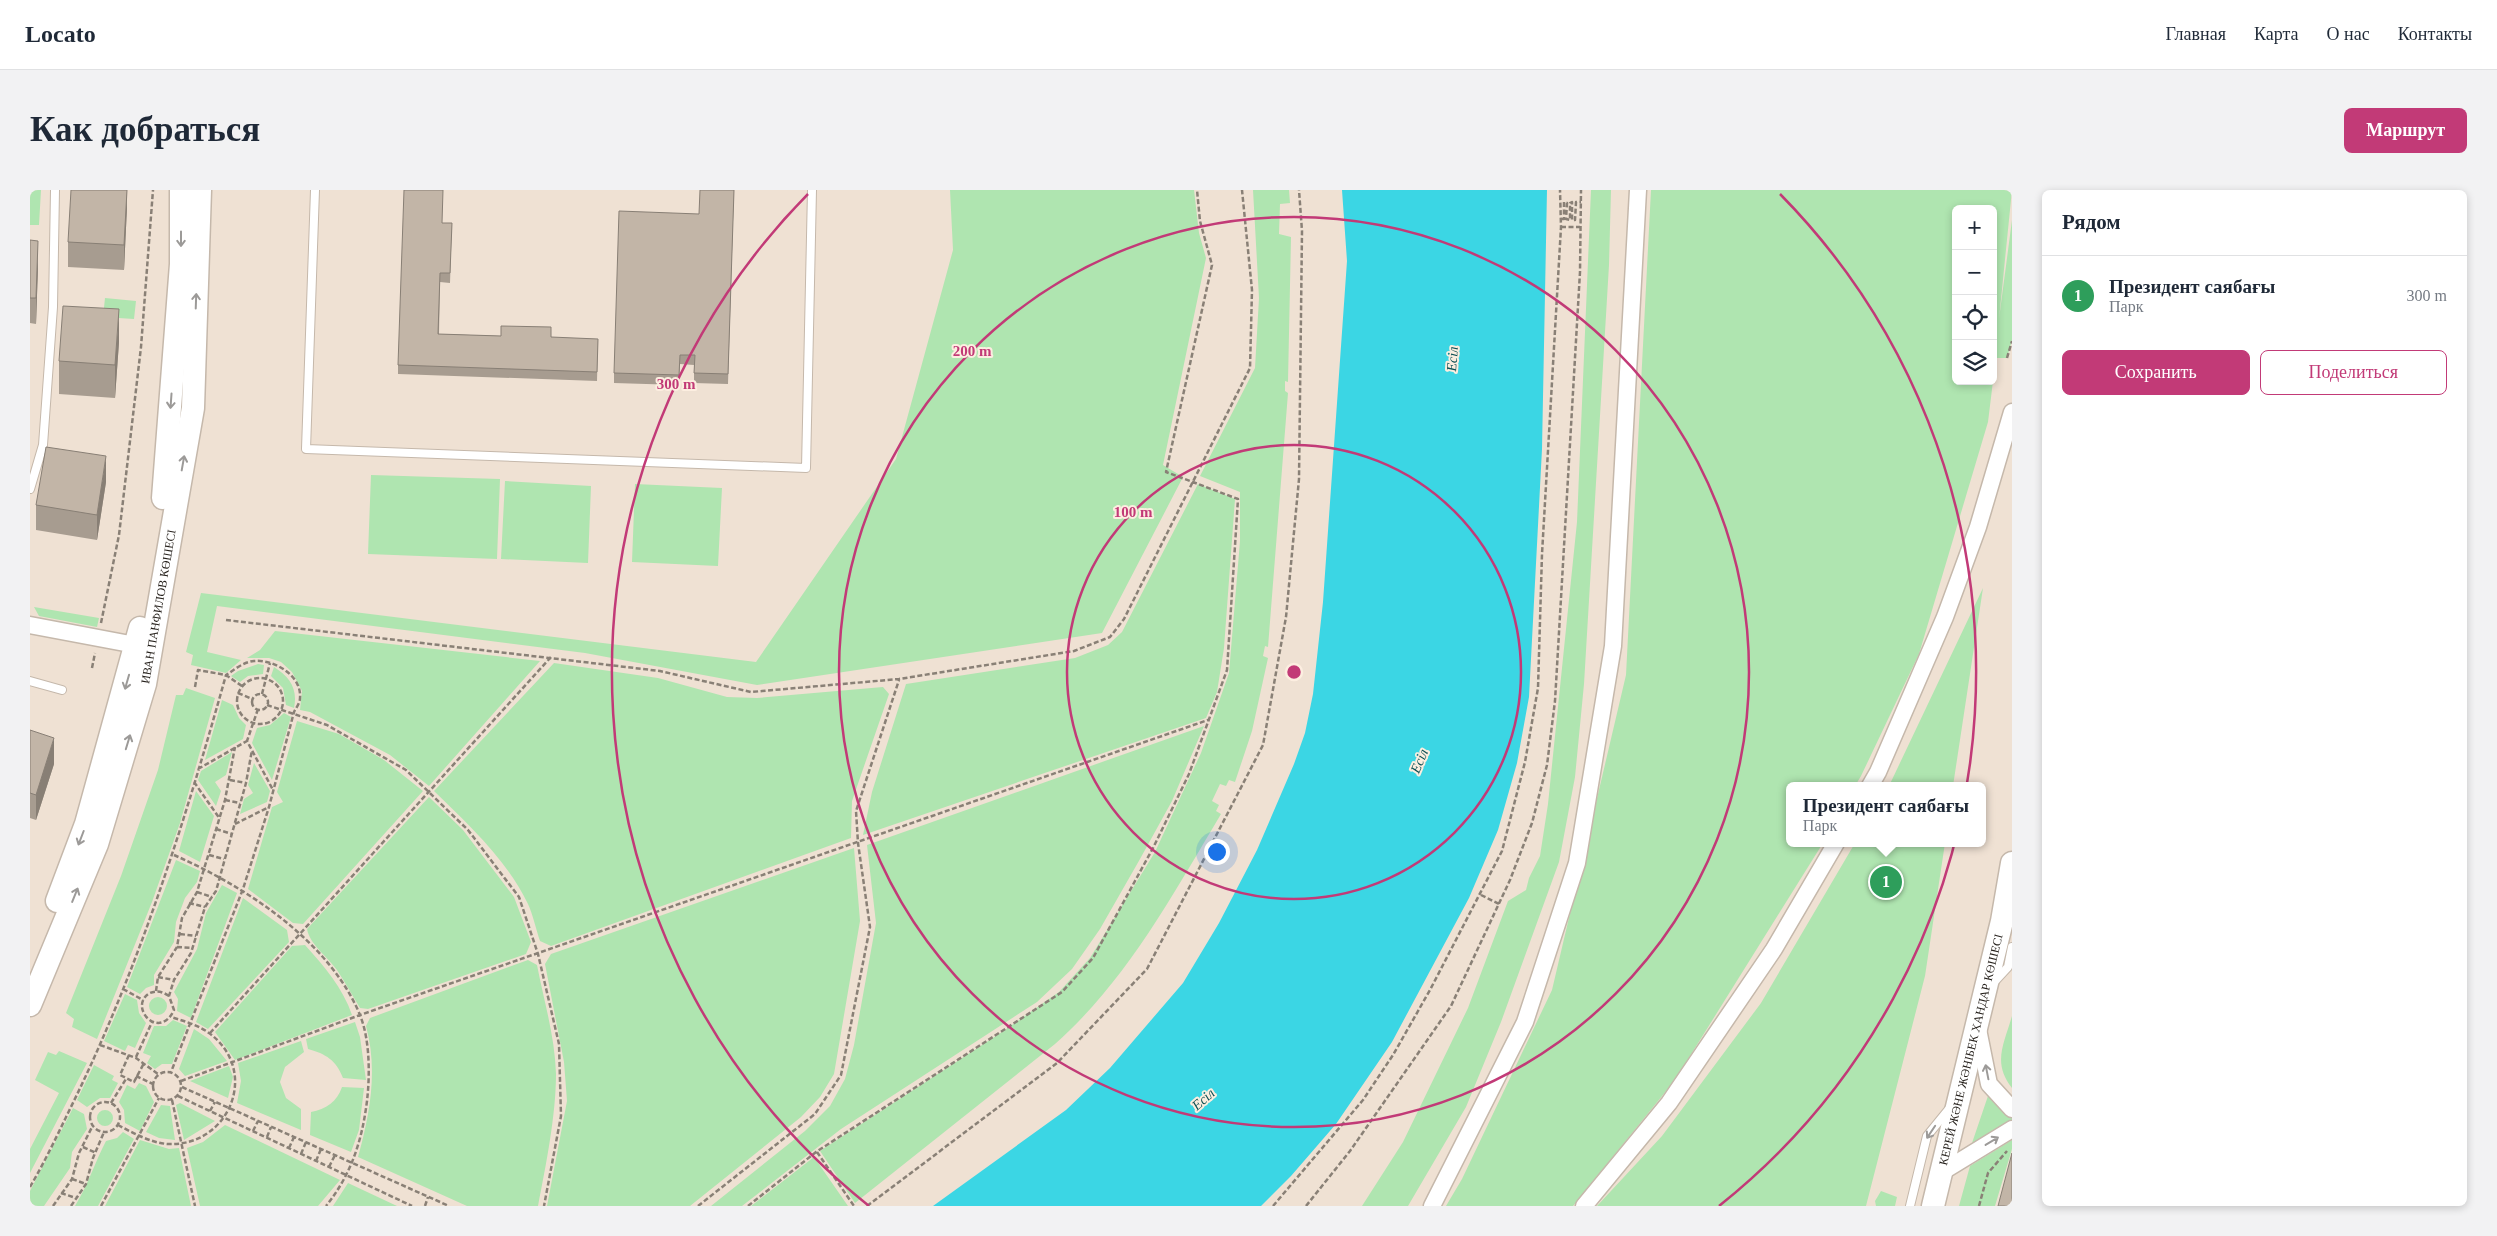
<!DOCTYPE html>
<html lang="ru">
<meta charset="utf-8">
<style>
body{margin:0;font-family:"Times New Roman",serif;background:#f2f2f3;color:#1f2937}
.controls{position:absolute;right:15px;top:15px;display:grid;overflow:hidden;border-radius:8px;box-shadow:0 2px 8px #0003}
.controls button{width:45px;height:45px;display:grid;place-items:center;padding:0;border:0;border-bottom:1px solid #e0e1e3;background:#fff;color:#1f2937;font:25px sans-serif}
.you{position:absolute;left:1186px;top:661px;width:18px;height:18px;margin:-12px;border:4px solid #fff;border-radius:50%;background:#1a73e8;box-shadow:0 0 0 8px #1a73e833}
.badge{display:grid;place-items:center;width:32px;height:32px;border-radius:50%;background:#c23a77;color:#fff;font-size:16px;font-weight:700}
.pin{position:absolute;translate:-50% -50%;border:2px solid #fff;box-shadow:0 1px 5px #0006}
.popup{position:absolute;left:1756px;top:592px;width:200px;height:65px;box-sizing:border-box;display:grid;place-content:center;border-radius:8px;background:#fff;filter:drop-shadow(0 1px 4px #0005);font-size:16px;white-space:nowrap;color:#747a83}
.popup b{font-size:19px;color:#1f2937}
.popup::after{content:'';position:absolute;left:50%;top:100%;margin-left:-10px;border:10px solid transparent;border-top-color:#fff}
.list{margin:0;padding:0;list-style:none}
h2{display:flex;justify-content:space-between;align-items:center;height:65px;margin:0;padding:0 20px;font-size:21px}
h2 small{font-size:16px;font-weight:400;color:#747a83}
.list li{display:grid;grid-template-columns:32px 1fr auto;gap:15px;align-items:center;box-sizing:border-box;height:80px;padding:0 20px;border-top:1px solid #e0e1e3}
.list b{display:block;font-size:19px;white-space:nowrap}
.list p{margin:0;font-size:16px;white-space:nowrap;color:#747a83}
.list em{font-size:16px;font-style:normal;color:#747a83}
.actions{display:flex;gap:10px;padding:15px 20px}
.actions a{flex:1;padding:11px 0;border:1px solid #c23a77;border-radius:8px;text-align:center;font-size:18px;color:#c23a77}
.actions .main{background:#c23a77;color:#fff}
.icon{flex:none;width:28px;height:28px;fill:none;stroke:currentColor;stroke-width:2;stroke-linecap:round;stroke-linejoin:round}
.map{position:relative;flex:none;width:1982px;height:1016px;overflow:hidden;border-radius:8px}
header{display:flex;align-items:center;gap:30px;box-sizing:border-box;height:70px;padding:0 25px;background:#fff;border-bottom:1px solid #e0e1e3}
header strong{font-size:24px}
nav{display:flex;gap:28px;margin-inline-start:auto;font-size:18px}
.intro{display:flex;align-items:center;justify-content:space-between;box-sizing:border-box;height:120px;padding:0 30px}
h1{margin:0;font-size:35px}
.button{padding:12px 22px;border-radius:8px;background:#c23a77;color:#fff;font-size:18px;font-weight:700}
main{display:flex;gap:30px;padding:0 30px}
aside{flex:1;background:#fff;border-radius:8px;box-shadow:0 2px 8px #0003}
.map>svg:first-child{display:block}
.green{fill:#afe5b0}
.water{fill:#3bd6e4}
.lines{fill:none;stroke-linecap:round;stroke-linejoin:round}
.lane-casing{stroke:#c5b8ab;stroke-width:10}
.street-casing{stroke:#c5b8ab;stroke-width:19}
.secondary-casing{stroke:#c5b8ab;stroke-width:25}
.path{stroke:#898076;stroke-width:2.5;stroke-dasharray:5 2.5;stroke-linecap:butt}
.lane{stroke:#fff;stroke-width:8}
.street{stroke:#fff;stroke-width:16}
.secondary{stroke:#fff;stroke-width:22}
.wall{fill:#a79c90}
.shaded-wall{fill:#887f75}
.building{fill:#c2b5a7;stroke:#887f75}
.oneway{stroke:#9c9a98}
.ring{fill:none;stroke:#c23a77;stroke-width:2.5}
.labels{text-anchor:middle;stroke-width:4;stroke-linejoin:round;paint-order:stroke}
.street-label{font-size:12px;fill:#241f1a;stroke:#fceee0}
.water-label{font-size:14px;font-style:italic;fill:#0b4e53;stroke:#fceee0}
.centre{fill:#c23a77;stroke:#fceee0;stroke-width:2.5}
.ring-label{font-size:15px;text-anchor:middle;font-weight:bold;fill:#c23a77;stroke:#fceee0;stroke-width:4;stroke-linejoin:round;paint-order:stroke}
</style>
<header>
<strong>Locato</strong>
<nav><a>Главная</a><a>Карта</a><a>О нас</a><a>Контакты</a></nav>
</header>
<div class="intro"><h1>Как добраться</h1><a class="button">Маршрут</a></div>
<main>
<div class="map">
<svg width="1982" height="1016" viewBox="0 0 1982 1016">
<rect width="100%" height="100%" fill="#efe1d3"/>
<path class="green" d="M0,0H11L9,35H0Z
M920,0H1164L1169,43L1176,68L1133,275L1153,287L1072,443L727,495L555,463L187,416L177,462L211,470L196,483L161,475L163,465L156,462L171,403L726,472L866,269L923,60Z
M1223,0H1259L1260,13L1250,14L1249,44L1261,47L1258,192L1255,191V201L1258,203L1238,457L1235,456L1233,466L1238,468L1222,541L1205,592L1199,590L1196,596L1190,594L1182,611L1189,615L1186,621L1191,624C1142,706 1097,790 1025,854L825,1013L790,961L975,840L1029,802L1060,768L1125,662L1171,563L1199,483L1210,351V302L1170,286L1225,178L1229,108Z
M1561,0H1581L1579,75L1554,494L1545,587L1529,672L1471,832L1436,917L1378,1016H1332L1373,952L1438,818L1478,711L1496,700L1499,688L1510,666L1518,614L1547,332Z
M1621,0H1982L1969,129L1982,30V150L1977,168H1965L1963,185V19H1926V191H1963L1958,232L1889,464L1831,586L1825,596H1760V653H1793L1645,890L1543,1016H1416L1432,989L1522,800L1596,485Z
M75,108L106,111L104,129L73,127Z
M341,285L470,289L467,369L338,364Z
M475,291L561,296L558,373L471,369Z
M605,294L692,298L688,376L602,372Z
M1168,294L1205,309L1194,458L1187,502L1176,528L833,645L842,602L876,494L1045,468L1078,455L1092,442Z
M1953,398L1923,596H1859Z
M4,417L69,428L67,437L9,426Z
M245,441L510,471L399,596L360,565L280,522L270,520L272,501L262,482L251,472L239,468H217L230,460Z
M524,473L628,488L697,507L727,508L853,497L859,504L822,611L821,648L521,756L510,751C506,739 503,725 498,714C477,670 438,634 404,601Z
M228,474L234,475L233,484L218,486L210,492L201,486L208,481Z
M244,477C260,487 268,499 264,518L256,515L253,498L241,486Z
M156,498L185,508L150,633L122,712L67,849L42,837L44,829L36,823L91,686L128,580L146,505H153Z
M192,510L203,515L209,528L216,535L213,549L175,570Z
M254,523L261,527L242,590L222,553L227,538L240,535Z
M267,531L309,544L354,570L393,601L273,734L263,733L218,699L242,617L253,612L247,602Z
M1174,536L1142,611L1110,669L1070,739L1042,779L1007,812L811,939L712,1016H681L775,941L800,916L815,889L824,855L846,733L837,655Z
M202,562L196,585L185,592L191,601L186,616L168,590L171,581Z
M224,573L240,601L237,612L210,624L214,609L223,603L218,595Z
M166,601L184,626L170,672L149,661Z
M399,607L433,640L484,707L501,752L496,764L338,819L330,818C322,805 315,792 307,780C297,766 280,755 277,739Z
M1825,653H1915L1895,786L1836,1016H1567L1632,946L1731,813Z
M824,658L830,731L804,884L790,907L771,927L660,1016H517L537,911L534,872L515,774L521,764Z
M146,670L170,681L167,692L155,708L146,732L144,752L124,785V795L116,798L110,804L97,797Z
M192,695L207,703L161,828L147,821L148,809L144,802L167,759L176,723Z
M213,708L257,740L259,752L178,839L166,832Z
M275,755C294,776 313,798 322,825L205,870L185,842L262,756Z
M498,770L507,775C514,811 525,847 526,884C526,925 516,975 508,1016H437L328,967C340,924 348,880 336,836L340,828Z
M95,804L107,810L109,823L116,833L105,858L98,855L95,861L74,851Z
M119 816a9 9 0 1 1 18 0a9 9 0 1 1-18 0Z
M1982,826V898C1962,873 1974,854 1982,826Z
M143,830L157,836L142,874H132L125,879L117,873L121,866L113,863L124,836H136Z
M325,832L330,847L336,890L313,888C306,870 296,864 278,859L276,849Z
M164,839L179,849L197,871L155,886L149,879Z
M271,851L274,862L255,877L250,892L256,908L271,919V940L207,913L211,891L208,873Z
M29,861L57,873L0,983V959L29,903L5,890L18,862L26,865Z
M64,875L84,886L82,890L88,893L80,908H70L57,917L47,910Z
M199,876L203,887L198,908L160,891Z
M109,893L116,896L124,912L110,941L95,933L94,920L89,912L97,895L105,899Z
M312,897L334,898L329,940L321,962L280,945L281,922C296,919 307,912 312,897Z
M1959,903L1982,924V930L1942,953Z
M150,913L185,931L154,950L146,915Z
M131,915L140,916L145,950L129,948L116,942Z
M43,918L54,924L57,939L42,962L40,978L14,1016H0V1001Z
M67 928a8 8 0 1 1 16 0a8 8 0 1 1-16 0Z
M195,935L310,990L288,1016H170L157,958L173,952Z
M93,942L104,949L68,1016H45C58,995 65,972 76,951L87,948Z
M110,950L139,959L149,958L161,1016H75Z
M1982,950V959L1965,1016H1929L1940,976Z
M784,967L818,1016H721Z
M318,993L367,1016H303Z
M1851,1001L1867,1007L1865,1016H1846L1845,1011Z"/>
<path class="water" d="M1312,0H1517L1512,259L1499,507L1487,573L1468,640L1439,708L1362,852L1306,934L1261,986L1231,1016H903L1036,920L1080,878L1153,793L1189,733L1227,660L1264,574L1275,543L1283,504L1293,412L1317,71Z"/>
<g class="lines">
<g class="lane-casing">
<path id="lane" d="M285,0L276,259L776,278L782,0
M0,299L13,255L23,117L25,0
M0,491L32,500
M1965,791L1978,777L1982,757
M1880,1016L1897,946L1919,919"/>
</g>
<g class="street-casing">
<path id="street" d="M0,435L116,457
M1840,596L1848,582L1915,427L1948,337L1982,222
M1948,839L1959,894L1982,919
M1912,982L1982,939
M1402,1016L1495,832L1547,673L1583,456L1608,0
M1554,1016L1639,913L1744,759L1806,653"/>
</g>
<g class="secondary-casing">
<g id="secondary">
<path d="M133,308L151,74V0"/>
<path d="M27,711L56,634L110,438"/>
<path id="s1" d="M0,815L67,654L115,494L163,218L170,0"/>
<path id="s2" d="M1903,1016L1972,731L1982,673"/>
</g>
</g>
<path class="path" d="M1531,29H1534V12L1537,13L1536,29L1540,30V13L1542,12V30H1545L1546,12H1551
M1531,37H1550
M1977,168L1982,151
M196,430L630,481L721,502L869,489L1044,461L1080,447L1094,429L1220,178L1222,100L1212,0
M71,433L89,345L111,157L123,0
M62,478L65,463
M207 511a23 23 0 1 1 46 0a23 23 0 1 1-46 0Z
M165,497L168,480L196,485L212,496
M208,503L222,509
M232,504L240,473
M222 512a8 8 0 1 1 16 0a8 8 0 1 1-16 0Z
M237,515L297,535L376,580L438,640L489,707L508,764L529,854L531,926L514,1016
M228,519L217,551L243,600
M168,579L217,551
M200,590L216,593
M164,592L190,629
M195,610L210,613
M205,634L239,617
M186,639L202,644
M144,665C214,696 299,750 330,825C340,850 340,885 337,911C332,951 321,985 296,1016
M179,665L194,669
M167,702L182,707
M1451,705L1469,714
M159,713L175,717
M150,744L166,746
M147,757L163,758
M128,787L144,790
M93,799L113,810
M126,801L128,787L147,757L152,728L167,702L195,610L205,557
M139,806C133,802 127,800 120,803C97,816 129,852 144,820L139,806L144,790L161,763L175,717L186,701L216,593L222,560
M180,843L521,467
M70,855L106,868L128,884
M99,865L90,885L104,892L114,873
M106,867L122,832
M123 896a14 14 0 1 1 28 0a14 14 0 1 1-28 0Z
M106,886L123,894
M151,891L330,825L1178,530
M152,897L419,1016
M148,906L382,1016
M142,910L165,1016
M60 927a15 15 0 1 1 30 0a15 15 0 1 1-30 0Z
M81,913L96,889
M180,921L185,912
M88,935C103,943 121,953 138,954C199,957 231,881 179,843C168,835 154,831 141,827
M223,941L228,931
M237,947L241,937
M53,957L66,963
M259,958L264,947
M787,962L824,1016
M271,964L276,952
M286,971L291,959
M299,977L305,965
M42,989L56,994
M0,997C14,973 26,948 38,923C107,784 154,635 196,485C204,480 213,472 224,471C243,469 272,485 270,508C270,513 266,518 264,522L239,617L213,699L141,882
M31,1003L46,1008
M23,1016L42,989L49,963L63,935
M41,1016L56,994L63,968L74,942
M71,1016L129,908
M395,1016L398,1007
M668,1016L785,924L811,885L840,737L828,653L826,621L869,490
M718,1016L786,962L1032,802L1063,768L1123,658L1159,584L1197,480L1208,309L1136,282L1182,75L1170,31L1167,0
M837,1016L1027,873L1117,779L1233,555L1256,427L1269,289L1272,41L1269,0
M1243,1016L1333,910L1363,865L1400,800L1472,661L1495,572L1508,498L1512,364L1531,37L1530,0
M1276,1016L1320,961L1421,816L1480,690L1502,633L1517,575L1525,511L1550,82L1551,0
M1949,1016L1958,983L1977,961"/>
<use href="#lane" class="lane"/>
<use href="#street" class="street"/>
<use href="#secondary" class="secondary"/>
</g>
<path class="wall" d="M97,0V17L94,80L38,77V52Z
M704,0L698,194L664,193V175L650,174L649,195L584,193V183L669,24Z
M422,33L420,93L410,92L409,144L568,149L567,191L368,184V175Z
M0,50L8,76L6,134L0,133Z
M89,152L85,208L29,204V171Z
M76,292L67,350L6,340V315Z
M0,540L24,574L6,630L0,628Z"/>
<path class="shaded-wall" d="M97,0V17L94,80V55Z
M8,51V76L6,134V108Z
M89,119V152L85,208V175Z
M76,266V292L67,350V325Z
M24,548V574L6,630V605Z"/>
<path class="building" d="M41,0H97L94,55L38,52Z
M374,0H413L412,33H422L420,83H410L408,144L471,146V136L521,137V147L568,149L567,182L368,175Z
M670,0H704L698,184L664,183L665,165H650L649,185L584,183L589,21L669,24Z
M0,50L8,51L6,108H0Z
M33,116L89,119L85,175L29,171Z
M16,257L76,266L67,325L6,315Z
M0,540L24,548L6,605L0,603Z
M1982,963V1016H1968Z"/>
<defs><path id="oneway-shaft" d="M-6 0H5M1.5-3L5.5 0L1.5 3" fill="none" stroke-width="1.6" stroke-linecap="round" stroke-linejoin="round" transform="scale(1.25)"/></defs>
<g class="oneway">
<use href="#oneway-shaft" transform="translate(151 49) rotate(90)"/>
<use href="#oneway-shaft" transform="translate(166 111) rotate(-88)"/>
<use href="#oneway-shaft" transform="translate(141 211) rotate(94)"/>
<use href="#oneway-shaft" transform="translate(153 273) rotate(-80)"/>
<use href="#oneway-shaft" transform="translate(97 492) rotate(106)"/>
<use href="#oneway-shaft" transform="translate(98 552) rotate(-73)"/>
<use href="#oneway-shaft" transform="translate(51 648) rotate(111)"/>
<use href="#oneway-shaft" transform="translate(45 705) rotate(-68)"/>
<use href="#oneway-shaft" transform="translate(1957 882) rotate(-101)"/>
<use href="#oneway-shaft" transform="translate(1901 942) rotate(124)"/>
<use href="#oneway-shaft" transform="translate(1962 951) rotate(-31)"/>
</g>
<g class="ring">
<circle cx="1264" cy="482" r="227"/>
<circle cx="1264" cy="482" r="455"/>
<path d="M839 1016A682 682 0 0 1 778 4M1750 4A682 682 0 0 1 1689 1016"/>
</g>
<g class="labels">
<g class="street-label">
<text dy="4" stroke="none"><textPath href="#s1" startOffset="420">ИВАН ПАНФИЛОВ КӨШЕСІ</textPath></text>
<text dy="4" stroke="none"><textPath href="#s2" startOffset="161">КЕРЕЙ ЖӘНЕ ЖӘНІБЕК ХАНДАР КӨШЕСІ</textPath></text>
</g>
<g class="water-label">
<text transform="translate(1422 169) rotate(-86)" y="5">Есіл</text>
<text transform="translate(1389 571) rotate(-67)" y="5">Есіл</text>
<text transform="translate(1173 909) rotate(-41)" y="5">Есіл</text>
</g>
</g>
<circle cx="1264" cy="482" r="8" class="centre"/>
<g class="ring-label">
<text x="942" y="166">200 m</text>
<text x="646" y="199">300 m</text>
<text x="1103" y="327">100 m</text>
</g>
</svg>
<div class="controls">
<button>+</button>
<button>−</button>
<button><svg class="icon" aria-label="locate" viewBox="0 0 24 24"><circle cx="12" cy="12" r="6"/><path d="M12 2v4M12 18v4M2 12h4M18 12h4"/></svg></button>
<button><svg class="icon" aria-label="layers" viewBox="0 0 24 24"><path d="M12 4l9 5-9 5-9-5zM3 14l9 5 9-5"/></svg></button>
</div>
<div class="you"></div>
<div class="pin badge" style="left:1856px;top:692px;background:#2e9e5b">1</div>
<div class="popup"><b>Президент саябағы</b>Парк</div>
</div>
<aside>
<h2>Рядом<small></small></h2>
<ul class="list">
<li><span class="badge" style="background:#2e9e5b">1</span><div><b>Президент саябағы</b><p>Парк</p></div><em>300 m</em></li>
</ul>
<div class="actions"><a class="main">Сохранить</a><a>Поделиться</a></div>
</aside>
</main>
